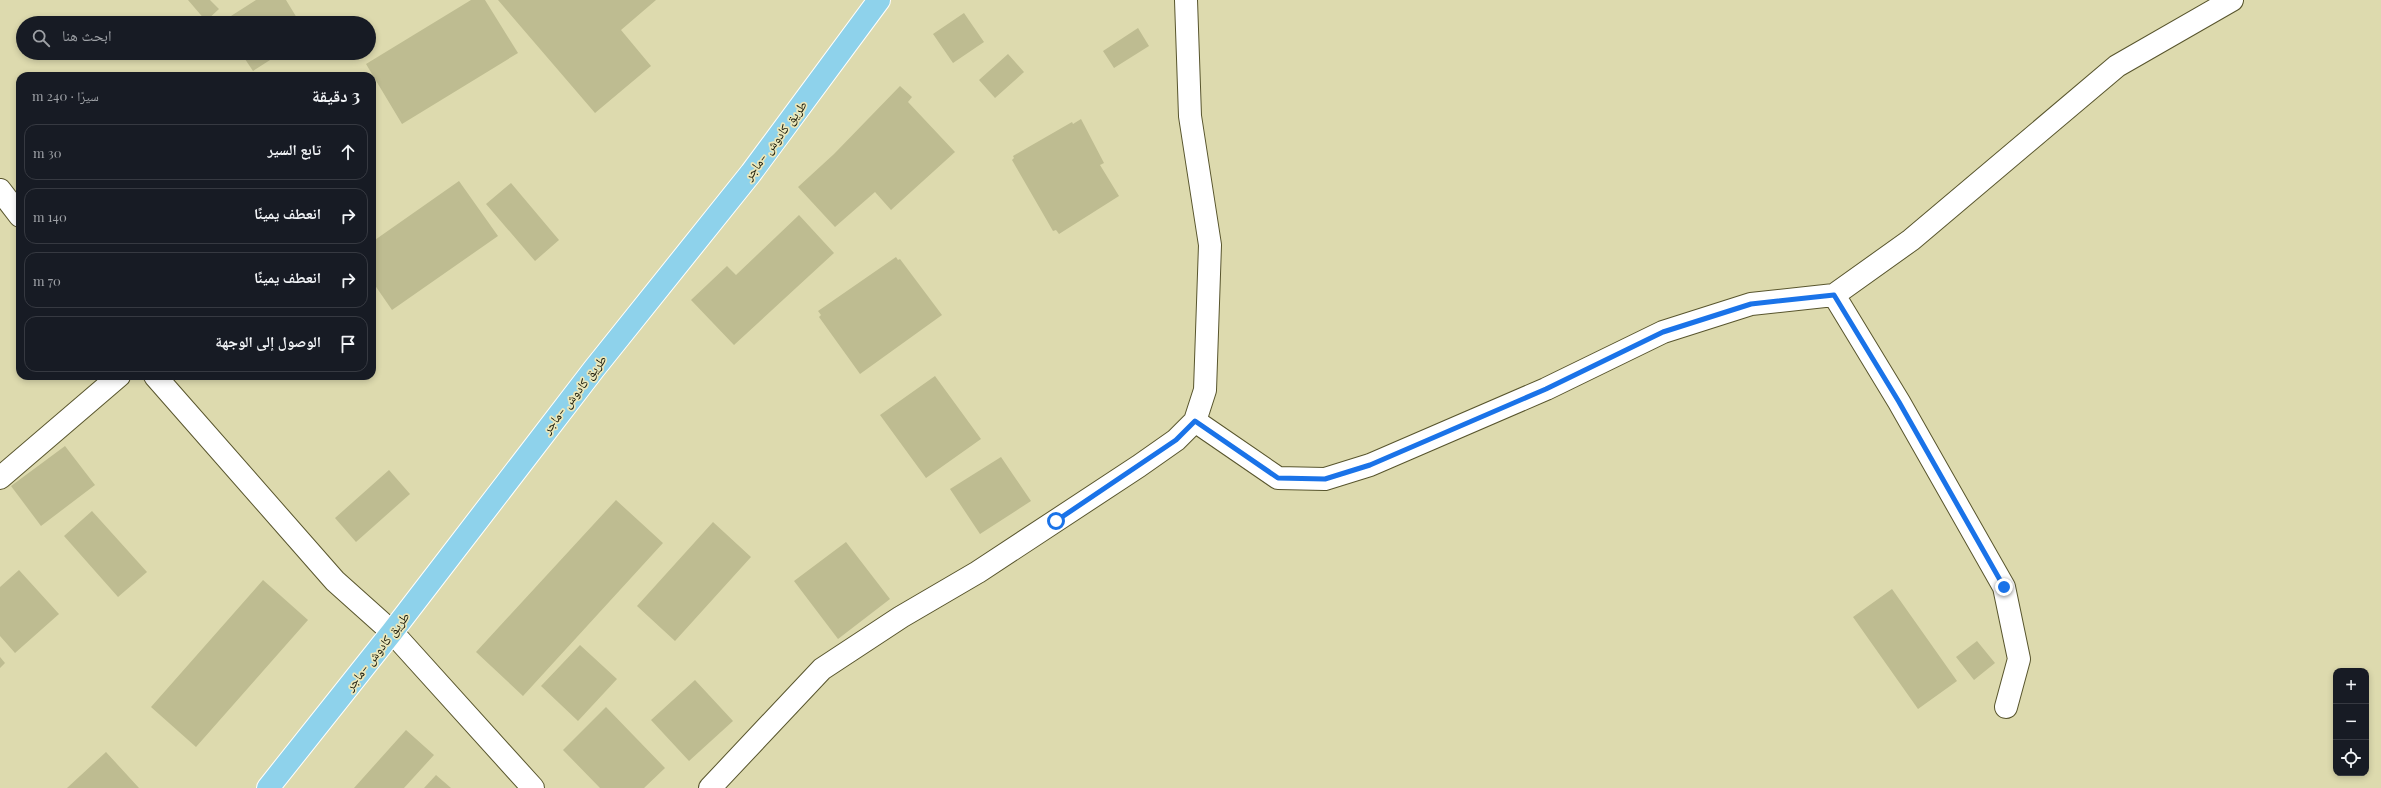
<!DOCTYPE html>
<html lang="ar">
<meta charset="utf-8">
<style>
body{margin:0;font-family:"Playfair Display","Noto Naskh Arabic",serif;background:#20242c;color:#f1f3f6;direction:rtl}
.controls{position:absolute;right:12px;bottom:12px;display:grid;overflow:hidden;border-radius:8px;box-shadow:0 2px 6px #0003}
.controls button{width:36px;height:36px;display:grid;place-items:center;padding:0;border:0;border-bottom:1px solid #363941;background:#171b24;color:#f1f3f6;font:20px sans-serif}
.stop{position:absolute;width:12px;height:12px;margin:-9px;border:3px solid #1a73e8;border-radius:50%;background:#fff}
.stop.end{background:#1a73e8;border-color:#fff;box-shadow:0 1px 4px #0008}
.list{margin:0;padding:0;list-style:none}
h2{display:flex;justify-content:space-between;align-items:center;height:52px;margin:0;padding:0 16px;font-size:17px}
h2 small{font-size:13px;font-weight:400;color:#9ea1a6}
.list li{display:grid;grid-template-columns:26px 1fr auto;gap:12px;align-items:center;box-sizing:border-box;height:56px;margin:0 8px 8px;padding:0 8px;border:1px solid #363941;border-radius:12px}
.list b{display:block;font-size:15px;white-space:nowrap}
.list em{font-size:13px;font-style:normal;color:#9ea1a6}
.icon{flex:none;width:22px;height:22px;fill:none;stroke:currentColor;stroke-width:2;stroke-linecap:round;stroke-linejoin:round}
.map{position:relative;flex:none;width:2381px;height:788px;overflow:hidden;direction:ltr}
.search{position:absolute;background:#171b24;box-shadow:0 2px 6px #0003;left:16px;top:16px;width:360px;height:44px;display:flex;align-items:center;gap:10px;box-sizing:border-box;padding:0 14px;border-radius:22px;color:#9ea1a6;font-size:15px}
.panel{position:absolute;background:#171b24;box-shadow:0 2px 6px #0003;left:16px;top:72px;width:360px;height:308px;border-radius:12px;direction:rtl}
.map>svg:first-child{display:block}
.building{fill:#bebc91}
.lines{fill:none;stroke-linecap:round;stroke-linejoin:round}
.minor-casing{stroke:#58552d;stroke-width:24}
.tertiary-casing{stroke:#58552d;stroke-width:24}
.trunk-casing{stroke:#fff;stroke-width:24}
.minor{stroke:#fff;stroke-width:22}
.tertiary{stroke:#fff;stroke-width:22}
.trunk{stroke:#8ed2eb;stroke-width:22}
.route{stroke:#1a73e8;stroke-width:5}
.labels{text-anchor:middle;stroke-width:3.5;stroke-linejoin:round;paint-order:stroke}
.street-label{font-size:13px;fill:#1c1b0a;stroke:#eae7bb}
</style>
<div class="map">
<svg width="2381" height="788" viewBox="0 0 2381 788">
<rect width="100%" height="100%" fill="#dddaae"/>
<path class="building" d="M188,0H210L219,9L206,21Z
M256,0H286L300,23H220Z
M471,0H485L518,53L402,124L366,64Z
M498,0H656L621,30L651,66L595,113Z
M964,13L984,42L953,63L933,34Z
M1138,28L1149,46L1114,68L1103,51Z
M241,53H281L253,71Z
M1008,54L1024,72L995,98L979,80Z
M900,86L912,97L908,102L955,152L891,210L875,192L835,227L798,187L834,154Z
M1081,119L1104,163L1100,165L1119,196L1059,234L1056,230L1053,231L1012,160L1014,158L1013,156L1072,122L1073,124Z
M459,181L498,236L392,310L372,281V242Z
M511,183L559,240L535,261L486,204Z
M799,215L834,253L734,345L691,300L727,266L736,275Z
M896,257L898,260L900,259L942,315L860,374L819,317L821,315L818,311Z
M935,376L981,439L926,478L880,415Z
M65,446L95,485L41,526L11,486Z
M1001,457L1031,501L980,534L950,489Z
M389,470L410,494L356,542L335,518Z
M616,500L663,543L523,696L476,652Z
M92,511L147,572L118,597L64,536Z
M713,522L751,557L675,641L637,606Z
M846,542L890,599L838,639L794,581Z
M19,570L59,614L15,653L0,636V587Z
M263,580L308,620L196,747L151,707Z
M1892,589L1957,681L1918,709L1853,617Z
M1977,641L1995,663L1974,680L1956,657Z
M580,645L617,679L578,721L541,686Z
M0,657L5,663L0,668Z
M695,680L733,721L689,761L651,720Z
M606,707L665,768L644,788H600L563,750Z
M406,730L434,755L404,788H354Z
M106,752L139,788H67Z
M436,775L451,788H424Z"/>
<g class="lines">
<g class="minor-casing">
<path id="minor" d="M0,190L20,216
M1834,295L1911,240L2117,66L2232,0
M155,376L335,581L392,632
M1195,421L1278,478L1325,479L1370,465L1546,389L1663,332L1751,304L1834,295L1899,402L2004,587L2019,659L2006,707
M0,478L119,376
M710,788L822,669L901,617L978,572L1139,466L1176,440L1195,421L1205,390L1210,245L1190,116L1186,0"/>
</g>
<g class="tertiary-casing">
<path id="tertiary" d="M392,632L533,788"/>
</g>
<g class="trunk-casing">
<path id="trunk" d="M268,788L392,632L594,369L751,173L879,0"/>
</g>
<use href="#minor" class="minor"/>
<use href="#tertiary" class="tertiary"/>
<use href="#trunk" class="trunk"/>
</g>
<g class="lines">
<path class="route" d="M1056,521L1176,440L1195,421L1278,478L1325,479L1370,465L1546,389L1663,332L1751,304L1834,295L1899,402L2004,587"/>
</g>
<g class="labels">
<g class="street-label">
<text transform="translate(775 140) rotate(-53)" y="5">طريق كادوش -ماجر</text>
<text transform="translate(574 394) rotate(-52)" y="5">طريق كادوش -ماجر</text>
<text transform="translate(377 651) rotate(-52)" y="5">طريق كادوش -ماجر</text>
</g>
</g>
</svg>
<div class="controls">
<button>+</button>
<button>−</button>
<button><svg class="icon" aria-label="locate" viewBox="0 0 24 24"><circle cx="12" cy="12" r="6"/><path d="M12 2v4M12 18v4M2 12h4M18 12h4"/></svg></button>
</div>
<div class="stop" style="left:1056px;top:521px"></div>
<div class="stop end" style="left:2004px;top:587px"></div>
<div class="search"><svg class="icon" aria-label="search" viewBox="0 0 24 24"><circle cx="10" cy="10" r="6"/><path d="M15 15l6 6"/></svg>ابحث هنا</div>
<section class="panel">
<h2>3 دقيقة<small>سيرًا · 240 m</small></h2>
<ul class="list">
<li><svg class="icon" aria-label="ahead" viewBox="0 0 24 24"><path d="M12 20V5M6 11l6-6 6 6"/></svg><div><b>تابع السير</b></div><em>30 m</em></li>
<li><svg class="icon" aria-label="right" viewBox="0 0 24 24"><path d="M7 20v-9h11M14 6l5 5-5 5"/></svg><div><b>انعطف يمينًا</b></div><em>140 m</em></li>
<li><svg class="icon" aria-label="right" viewBox="0 0 24 24"><path d="M7 20v-9h11M14 6l5 5-5 5"/></svg><div><b>انعطف يمينًا</b></div><em>70 m</em></li>
<li><svg class="icon" aria-label="arrive" viewBox="0 0 24 24"><path d="M6 21V4h12l-3 4 3 4H6"/></svg><div><b>الوصول إلى الوجهة</b></div></li>
</ul>
</section>
</div>
